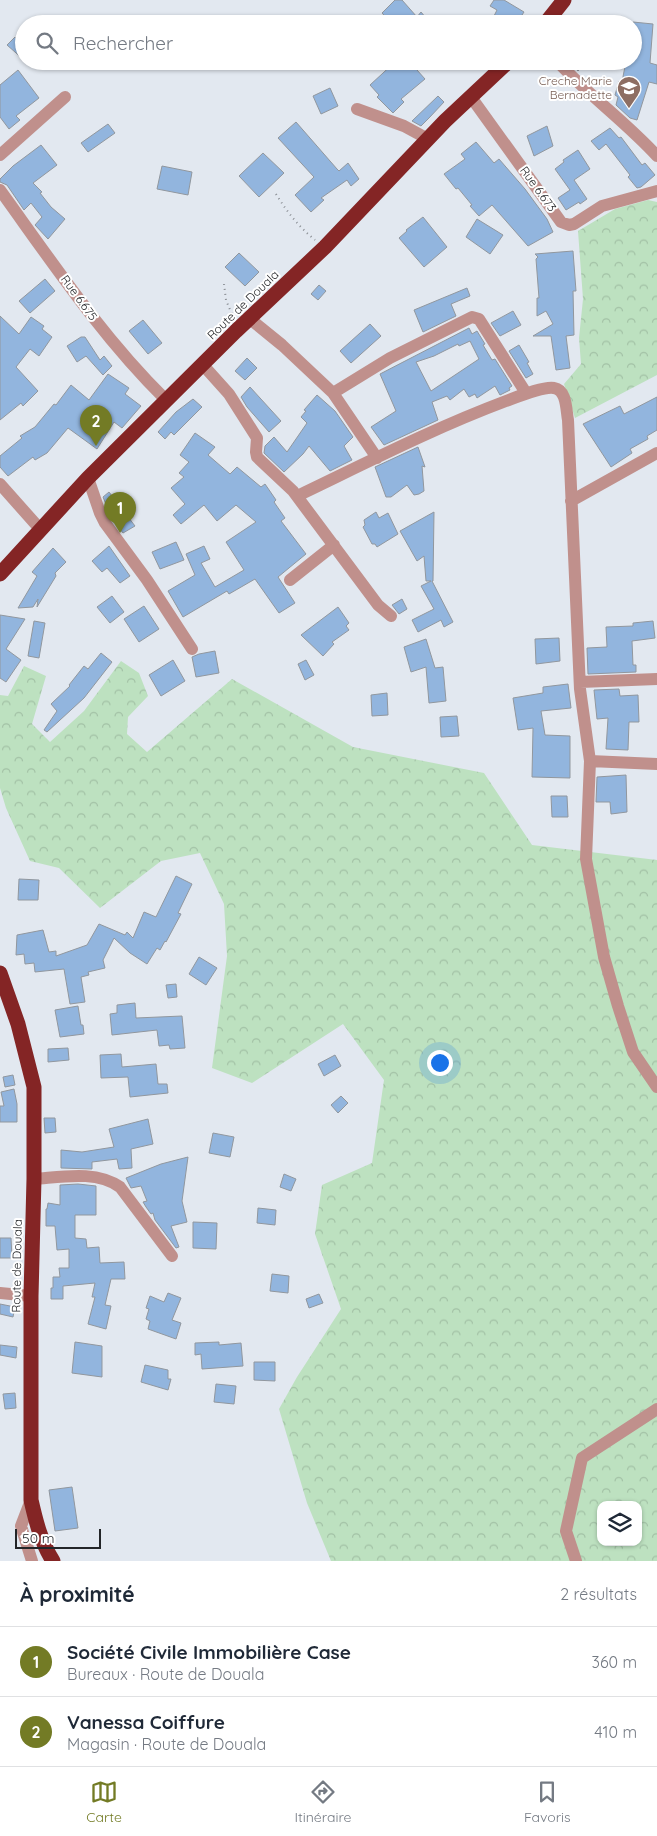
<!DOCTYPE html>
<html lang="fr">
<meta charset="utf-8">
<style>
body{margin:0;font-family:Quicksand,sans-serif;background:#f6f6f7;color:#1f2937}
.controls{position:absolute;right:15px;bottom:15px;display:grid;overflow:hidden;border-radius:10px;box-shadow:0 1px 4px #0004}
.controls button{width:45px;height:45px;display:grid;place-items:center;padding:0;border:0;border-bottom:1px solid #e0e1e3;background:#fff;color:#1f2937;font:25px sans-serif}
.scale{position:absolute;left:15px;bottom:12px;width:86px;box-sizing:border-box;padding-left:5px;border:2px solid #232528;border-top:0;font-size:14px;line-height:18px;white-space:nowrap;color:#232528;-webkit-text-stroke:4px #fff;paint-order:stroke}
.you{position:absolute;left:439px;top:1062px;width:18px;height:18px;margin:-12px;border:4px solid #fff;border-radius:50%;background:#1a73e8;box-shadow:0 0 0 8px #1a73e833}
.badge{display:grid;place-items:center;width:32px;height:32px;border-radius:50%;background:#737b25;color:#fff;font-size:16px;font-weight:700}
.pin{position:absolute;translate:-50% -41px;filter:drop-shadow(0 1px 2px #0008)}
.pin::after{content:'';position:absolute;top:26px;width:18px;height:15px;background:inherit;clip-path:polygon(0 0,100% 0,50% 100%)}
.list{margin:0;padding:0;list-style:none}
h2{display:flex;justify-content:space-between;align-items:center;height:65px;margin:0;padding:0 20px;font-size:21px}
h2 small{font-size:16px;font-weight:400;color:#747a83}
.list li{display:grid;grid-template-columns:32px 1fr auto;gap:15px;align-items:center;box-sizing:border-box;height:70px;padding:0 20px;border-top:1px solid #e0e1e3}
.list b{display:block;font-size:19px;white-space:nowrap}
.list p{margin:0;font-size:16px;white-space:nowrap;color:#747a83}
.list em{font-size:16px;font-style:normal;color:#747a83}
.icon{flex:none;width:28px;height:28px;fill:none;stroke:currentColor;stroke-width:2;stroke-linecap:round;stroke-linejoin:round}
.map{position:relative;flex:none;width:657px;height:1561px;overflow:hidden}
.search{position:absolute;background:#fff;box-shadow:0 1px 4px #0004;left:15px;right:15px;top:15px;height:55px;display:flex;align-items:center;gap:12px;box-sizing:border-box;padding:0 18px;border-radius:28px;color:#747a83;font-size:19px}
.sheet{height:205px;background:#fff}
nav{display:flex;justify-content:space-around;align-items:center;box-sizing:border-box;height:70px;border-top:1px solid #e0e1e3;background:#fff;font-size:14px;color:#747a83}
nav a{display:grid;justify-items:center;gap:2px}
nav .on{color:#737b25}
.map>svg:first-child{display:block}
.forest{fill:url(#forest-crowns);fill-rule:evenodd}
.building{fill:#92b5de;stroke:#91979e;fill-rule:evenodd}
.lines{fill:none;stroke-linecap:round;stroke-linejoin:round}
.path{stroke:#888c92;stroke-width:2;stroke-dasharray:1 4;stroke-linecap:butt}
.minor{stroke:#c0908c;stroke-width:12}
.highway{stroke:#842525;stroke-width:15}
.labels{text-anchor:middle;stroke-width:4;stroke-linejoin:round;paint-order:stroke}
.education-label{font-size:12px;fill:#785e54;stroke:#fff;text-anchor:end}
.street-label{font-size:12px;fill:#232528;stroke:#fff}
</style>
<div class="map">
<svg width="657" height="1561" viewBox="0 0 657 1561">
<defs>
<pattern id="forest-crowns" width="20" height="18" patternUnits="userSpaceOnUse" patternTransform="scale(1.25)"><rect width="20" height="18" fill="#bde1c0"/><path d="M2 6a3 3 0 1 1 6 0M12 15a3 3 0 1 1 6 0" fill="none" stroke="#a2c1a5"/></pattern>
</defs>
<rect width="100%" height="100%" fill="#e2e8f0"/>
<path class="forest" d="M648,200L657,202V375L575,418L564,384L581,364L579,338L583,299L578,231L615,209Z
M121,661L139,673L148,696L128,717L127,734L147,752L232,679L353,747L484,773L532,845L657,860V1561H331L307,1503L279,1409L297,1377L341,1309L315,1234L322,1185L372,1163L384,1080L343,1024L252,1083L212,1068L227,956L224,904L200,853L161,861L100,908L59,868L30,861L6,808L0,788V695L8,696L24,666L46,676L32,724L50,742L84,711ZM601,1505H638V1542H601Z"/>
<path class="building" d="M395,0H402L417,17L421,12L431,24H392L382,13Z
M494,0H504L524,12L516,24H508L494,16L497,10L490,6Z
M633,22L653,24L650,63L657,65V84L649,82L637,120L630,118L616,105L618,97L615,95L619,81L622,82L626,61H633Z
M15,37L24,45V60L7,45Z
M396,61H409L425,79L401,99L404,102L393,113L377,97L379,95L370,85Z
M568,61H588L578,71Z
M18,70L39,98L16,116L20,120L9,129L0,117V85Z
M330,88L338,106L321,114L313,96Z
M438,96L444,102L429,118L421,126L412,121Z
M296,122L337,169L339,171L348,163L359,179L351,186L347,180L321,198L324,200L311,212L295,195L314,177L278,138Z
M108,124L115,133L88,152L81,143Z
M547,126L553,146L534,156L527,136Z
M610,128L619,138L621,137L642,165L645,163L655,175L641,187L637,188L628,177L630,175L606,144L599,150L591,141Z
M476,142L494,163L499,159L525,189L547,219L553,232L528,246L492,205L479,216L470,206L472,205L458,188L456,189L444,174L465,159L461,154Z
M41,145L57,165L33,183L42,192L40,193L51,207L65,219L48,239L35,225L42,217L31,203L24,210L7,185L0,182V179L13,166Z
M578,150L590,169L574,180L587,199L580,204L579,202L566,210L558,198L570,190L555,169L564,162L563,160Z
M263,153L284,173L259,197L239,176Z
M162,166L192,172L188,195L157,189Z
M423,217L447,247L424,267L399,238L407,231L406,230Z
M477,219L503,235L490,254L466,237Z
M573,251L576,291H573L574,335L566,336L570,368L556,370L551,336H533L553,324L546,311L537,316V298H539L536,259L538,257L535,254Z
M239,253L259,272L245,286L225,267Z
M45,279L55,291L30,313L19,301Z
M319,285L326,291L318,300L311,294Z
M467,288L470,296L451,304L456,316L423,332L414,310Z
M513,311L521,325L500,336L491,323Z
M0,316L19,334L31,317L44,326L42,329L52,337L39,356L30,349L16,367L38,391L23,406L21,403L0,420Z
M143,320L162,343L148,354L129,331Z
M370,324L381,336L351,363L340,351Z
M469,328L472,334L477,331L485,344L483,345L492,360L495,359L512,386L509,388L510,390L500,395L495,386L477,398L475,394L469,397L464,389L450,400L447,396L432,402L438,420L384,445L371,427L396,411L380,374ZM470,341L479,359L431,391L416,362L434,356L458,344L459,346Z
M81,337H85L100,360L104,356L112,366L103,375L86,356L77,362L67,346Z
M519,345L529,362L527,363L533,374L526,378L509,351Z
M247,358L257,368L245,380L235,371Z
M108,374L129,388L125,394L141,406L122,428L114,422L97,449L68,428L47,453L35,460L33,457L8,476L0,467V456L22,438L20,436L35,427L54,404L56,405L71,385L89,400Z
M250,387L281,421L269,432L247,407L241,397Z
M317,395L335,411L353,437L344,446L352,460L330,471L309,446L303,454L284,472L264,453L265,446L274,437L287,452L307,423L301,417L306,411L304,410Z
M657,397V430L647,436L648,439L630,449L632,453L611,467L583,424L620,406L624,414Z
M193,399L202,407L174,435L171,432L165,439L158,432L176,412Z
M195,433L215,447L208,455L230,474L237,467L261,487L265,484L276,500L274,502L285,518L281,521L306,554L278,577L295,603L279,613L255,579L229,594L227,591L183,617L168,591L195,575L186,554L204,546L210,559L201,563L215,587L244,570L226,542L256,522L236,505L217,521L204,505L181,524L173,515L185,504L171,488L184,477L179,473L189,462L180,455Z
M418,447L425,467L422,466L424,491L419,494L414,495L407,485L391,497H386L375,467Z
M109,492L135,526L123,533L112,519L103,497Z
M376,512L379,518L388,513L398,534L377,547L375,544H372L363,527L365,525L364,520Z
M434,512L433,581H432L453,622L444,627L441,620L418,632L412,620L434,609L421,586L431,581H426L424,556L417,561L400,531Z
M176,542L184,560L160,569L152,552Z
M109,546L130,576L120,583L107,568L102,572L92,561Z
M53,548L66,562L55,573L56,576L37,607L38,599L33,607L18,608L37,576L32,572Z
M112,596L124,612L110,623L97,607Z
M402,599L407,609L399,614L392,605Z
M144,606L159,629L139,642L124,619Z
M338,607L349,623L346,626L349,630L332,642L334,644L323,656L301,635Z
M0,615L25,619L6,649L21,660L6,682L0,678Z
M34,621L45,623L39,658L28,656Z
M653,621L655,638L632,641L633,665H636V672L588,674L587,648L607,647L606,627L633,626V623Z
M559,638L560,661L536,664L535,639Z
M426,639L435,668L443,667L446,701L429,703L426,667L411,672L404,647Z
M215,651L219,673L196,677L192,657L199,654Z
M101,653L112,662L84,698L47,732L44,730L57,711L51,704L70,686L69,685L84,666L88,669Z
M173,660L185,681L161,696L149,675Z
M306,660L314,675L305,680L298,664Z
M568,684L571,708L541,711L545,735L570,736V778L532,777L533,728L518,730L513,698L543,693V687Z
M619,689L620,696L638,695L639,722H629L628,750L606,749L608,718L597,719L594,690Z
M387,693L388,715L372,716L371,695Z
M457,716L459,736L441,737L440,717Z
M626,775L627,812L611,814L610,802H596L597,777Z
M551,796H567L568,817H552Z
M176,876L192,884L178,913L181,914L166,942L165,941L160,950L157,948L147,964L130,953L114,938L103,960L105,968L88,972L89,975L81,977L85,1002L70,1004L64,969L35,972L34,963L25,964L24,954L16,955L17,935L43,930L49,952L56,951V956L87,945L99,924L125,935L127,932L133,938L144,912L156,917Z
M19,879L39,880L38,900H18Z
M199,957L217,968L206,985L189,974Z
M176,984L177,997L168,998L166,985Z
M135,1003L136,1018L182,1016L185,1048L170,1049L169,1045L159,1046L157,1030L112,1035L110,1014L117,1013V1005Z
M78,1006L81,1025H83L84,1034L60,1037L55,1010Z
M68,1048L69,1060L48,1062V1049Z
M121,1054L122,1067L156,1064L158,1084H167L168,1093L130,1097L128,1077L101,1078L100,1055Z
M335,1055L341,1066L324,1076L318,1064Z
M13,1075L15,1085L5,1087L3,1077Z
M14,1089L17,1104V1122H0V1106H4L1,1092Z
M341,1096L348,1103L338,1113L331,1105Z
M44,1118H55L56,1132L45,1133Z
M148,1119L153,1144L131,1149L132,1168L119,1169L117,1159L92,1162V1169L61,1168V1150L82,1152L114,1147L109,1129Z
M213,1133L234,1137L230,1157L209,1153Z
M188,1157L182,1201L187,1222L171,1226L179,1247L176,1248L155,1220L153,1213L151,1214L146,1207L143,1202L147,1201L141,1186L131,1188L126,1178L161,1164Z
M284,1174L296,1179L291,1191L280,1187Z
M78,1184L96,1186V1215H75V1238L86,1239L87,1248L99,1247L100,1263L124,1262L125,1279H111L105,1305L111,1306L106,1329L88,1324L95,1297H92L95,1283L63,1286V1299H51V1288H53V1277H60L59,1268H69V1249L57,1250L55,1226H46V1209H47L48,1203L60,1205V1185Z
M258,1208L276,1210L275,1225L257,1223Z
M193,1222L217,1223L216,1249L193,1248Z
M0,1238H11L12,1258H0Z
M272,1274L289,1276L288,1293L270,1291Z
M168,1293L181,1298L172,1320L181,1323L176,1339L148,1329L150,1321L146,1319L149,1309L146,1308L150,1296L164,1302Z
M319,1294L323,1303L309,1308L306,1299Z
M0,1304L15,1307L13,1317L0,1314Z
M75,1342L102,1346V1377L72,1373Z
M219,1342V1345L241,1343L243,1366L202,1369L201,1354L195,1355V1343Z
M0,1345L17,1347L16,1358L0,1355Z
M254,1362H275V1381L254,1380Z
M145,1365L168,1370V1379H171L168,1390L141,1382Z
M216,1384L236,1386L234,1404L214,1402Z
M15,1393L16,1408L5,1409L3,1394Z
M72,1487L78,1528L55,1531L49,1490Z"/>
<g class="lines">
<path class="path" d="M276,194C287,212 299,227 315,240
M224,284L226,300L233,317"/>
<path class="minor" d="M557,61C588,95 626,122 657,156
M471,97L561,222L569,225L574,224L602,206L657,191
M357,109L404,126L428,139
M0,155L65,97
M0,190C52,262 102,337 166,400
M250,319L282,345L333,393L377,458
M203,365L229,394L257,438L256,452L257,457L293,491L378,605L391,616
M333,393L390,358L472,317L479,319L526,393
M88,478L100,513L105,523L147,580L192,649
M0,484L40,529
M297,496C366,463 434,428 506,401C517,397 544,386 554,388C567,390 566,410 568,420L580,689L590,761L586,859L604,957L618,1006L633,1052L657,1087
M571,501L657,453
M290,580L334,545
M580,682L657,679
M590,761L657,764
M34,1179C62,1177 96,1170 120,1187L172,1256
M0,1293L31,1296
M31,1500L21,1526L32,1561
M576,1561L566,1531L582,1458L657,1409"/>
<path class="highway" d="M545,24L564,0
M0,574L88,478L236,331L325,247L445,121L509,61
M0,973L18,1024L34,1087V1179L31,1296V1500C36,1522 41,1542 53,1561"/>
</g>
<defs>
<g id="school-pin" transform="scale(1.25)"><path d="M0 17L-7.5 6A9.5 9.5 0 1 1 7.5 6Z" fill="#8d6e63" stroke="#fff"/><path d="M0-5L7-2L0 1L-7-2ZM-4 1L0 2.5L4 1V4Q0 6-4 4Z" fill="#fff"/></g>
</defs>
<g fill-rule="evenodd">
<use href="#school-pin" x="629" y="88"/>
</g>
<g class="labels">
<g class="education-label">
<text x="612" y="85">Creche Marie<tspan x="612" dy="14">Bernadette</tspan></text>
</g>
<g class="street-label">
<text transform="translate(538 189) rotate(54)" y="4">Rue 6.673</text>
<text transform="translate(79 298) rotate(54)" y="4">Rue 6.675</text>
<text transform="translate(243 305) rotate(-44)" y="4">Route de Douala</text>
<text transform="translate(17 1266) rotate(-89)" y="4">Route de Douala</text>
</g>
</g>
</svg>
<div class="controls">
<button><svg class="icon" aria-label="layers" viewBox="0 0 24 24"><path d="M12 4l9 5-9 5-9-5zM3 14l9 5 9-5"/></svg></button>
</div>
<div class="scale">50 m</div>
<div class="you"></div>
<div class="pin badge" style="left:120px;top:533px">1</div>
<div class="pin badge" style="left:96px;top:446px">2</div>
<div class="search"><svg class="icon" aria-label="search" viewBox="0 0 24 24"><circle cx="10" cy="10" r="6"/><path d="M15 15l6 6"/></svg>Rechercher</div>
</div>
<section class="sheet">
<h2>À proximité<small>2 résultats</small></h2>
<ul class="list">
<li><span class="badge">1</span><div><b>Société Civile Immobilière Case</b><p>Bureaux · Route de Douala</p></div><em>360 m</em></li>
<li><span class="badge">2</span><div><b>Vanessa Coiffure</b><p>Magasin · Route de Douala</p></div><em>410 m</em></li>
</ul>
</section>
<nav>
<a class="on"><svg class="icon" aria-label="map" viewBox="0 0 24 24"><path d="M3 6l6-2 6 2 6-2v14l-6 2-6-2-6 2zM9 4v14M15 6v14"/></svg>Carte</a>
<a><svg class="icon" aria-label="directions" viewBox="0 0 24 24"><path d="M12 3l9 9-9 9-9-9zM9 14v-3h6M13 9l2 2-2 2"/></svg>Itinéraire</a>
<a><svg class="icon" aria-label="saved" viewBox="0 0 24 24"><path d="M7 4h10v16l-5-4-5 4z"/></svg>Favoris</a>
</nav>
